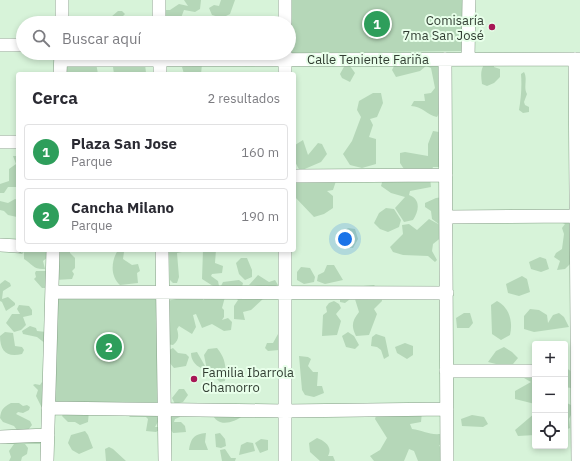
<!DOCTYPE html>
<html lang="es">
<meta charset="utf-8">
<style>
body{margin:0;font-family:"IBM Plex Sans",sans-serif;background:#f2f2f3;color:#2b2b33}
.controls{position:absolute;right:12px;bottom:12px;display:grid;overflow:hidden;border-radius:4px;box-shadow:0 2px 6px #0003}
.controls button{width:36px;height:36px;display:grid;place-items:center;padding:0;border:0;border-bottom:1px solid #e1e1e2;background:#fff;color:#2b2b33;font:20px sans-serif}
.you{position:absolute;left:345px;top:239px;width:14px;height:14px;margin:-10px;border:3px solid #fff;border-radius:50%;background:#1a73e8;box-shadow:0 0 0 6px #1a73e833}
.badge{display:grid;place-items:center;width:26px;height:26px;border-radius:50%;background:#1a73e8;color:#fff;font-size:13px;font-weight:700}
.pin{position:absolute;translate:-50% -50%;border:2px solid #fff;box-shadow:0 1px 4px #0006}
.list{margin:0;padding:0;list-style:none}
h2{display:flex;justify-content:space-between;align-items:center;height:52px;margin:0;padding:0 16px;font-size:17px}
h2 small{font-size:13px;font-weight:400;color:#7c7c81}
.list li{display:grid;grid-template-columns:26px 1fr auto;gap:12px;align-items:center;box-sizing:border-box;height:56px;margin:0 8px 8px;padding:0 8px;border:1px solid #e1e1e2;border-radius:4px}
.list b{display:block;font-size:15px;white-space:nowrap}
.list p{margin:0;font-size:13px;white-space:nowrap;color:#7c7c81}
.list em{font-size:13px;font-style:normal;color:#7c7c81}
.icon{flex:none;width:22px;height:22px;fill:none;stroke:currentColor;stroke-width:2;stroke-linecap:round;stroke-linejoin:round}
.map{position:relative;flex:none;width:580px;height:461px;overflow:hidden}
.search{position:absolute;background:#fff;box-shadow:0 2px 6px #0003;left:16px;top:16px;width:280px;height:44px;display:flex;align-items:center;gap:10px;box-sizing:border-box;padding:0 14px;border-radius:22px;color:#7c7c81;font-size:15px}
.panel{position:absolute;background:#fff;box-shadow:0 2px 6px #0003;left:16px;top:72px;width:280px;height:180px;border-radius:4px}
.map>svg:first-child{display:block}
.green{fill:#b5d7b8}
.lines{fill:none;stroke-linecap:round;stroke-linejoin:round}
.minor-casing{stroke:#839e85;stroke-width:14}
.minor{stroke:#fff;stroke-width:13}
.poi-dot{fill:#a71756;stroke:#e8ffea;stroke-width:1.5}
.labels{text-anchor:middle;stroke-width:4;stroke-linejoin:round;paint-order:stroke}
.poi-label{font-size:13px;fill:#323e33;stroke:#e8ffea;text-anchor:end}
.street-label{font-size:13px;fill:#323e33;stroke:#e8ffea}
</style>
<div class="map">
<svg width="580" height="461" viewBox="0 0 580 461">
<rect width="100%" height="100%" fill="#d7f3d9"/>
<path class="green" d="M184,0H201L200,9L195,12L184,10L179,23H161L164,10H170L179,4L188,6Z
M221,0H235L230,14L222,18L212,15L209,8L214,5L219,6Z
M286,0H466L464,51L289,53V23Z
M118,11H122L125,14L116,23H112L111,17Z
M194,60L202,64L201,74H184L182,67Z
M404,60L439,66L441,110L437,117C427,115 422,106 411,106L414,101H425L424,94L431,93L435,88L431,68L426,66L420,71L396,77L392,70L395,64Z
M71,62L96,63L98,74H62L66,65L70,67Z
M118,62L145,64L146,73L114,74L113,67Z
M485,63H494V67L500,69V77L494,83L487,86L482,84C481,76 480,70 485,63Z
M345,65L350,66L355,73L350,82L342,78L340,74Z
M524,72C528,79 523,87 527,94L524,102L525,105L529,107V112L523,113L519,110C521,98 522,86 521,74Z
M373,93H381L383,103L377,117L370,119L373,125L369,137L376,139V164L362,168L350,165L343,154L352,141L361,117L357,110L359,101Z
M433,131L439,132L444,167H433L431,172H406L400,163V153L405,152L428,156V144Z
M303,140L308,155L318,143L322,144L327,154L321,162L300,171L294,160L295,145Z
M13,156H18V187H8L4,193H0V184L9,181V169L16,164Z
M299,178L336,181L333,190L327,191L333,196V208L324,214L314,217L294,196V183Z
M430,178L431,187L410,191L409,195C421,199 419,211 413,220L404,222L395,208L405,197L391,193L381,186L383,179Z
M443,197V236L433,244L432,251L437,260L435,262L428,256L403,255L393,252L390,247L403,234L402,225L409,224L417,230L429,219L440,225L432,219L431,211L425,207V203L436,198Z
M15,199L18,200V219L17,217L8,215L4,211L0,210V201L8,203Z
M386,208L394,209L401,220L399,227L388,232L380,229L374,223L379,213Z
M572,215L571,263L565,269L557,270L560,261L554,257L556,253L562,249L564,234L562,228L565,224L560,222Z
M348,228L355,229L358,239L353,248L343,247L340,235Z
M50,250L49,256L43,261L45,269C34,270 32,264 24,259V252L22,254L0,251Z
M60,250H70V253L75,258V268L72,271L74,274L72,279L55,280L48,288H42L34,279L36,277L35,273L36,271H47Z
M118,250L124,252L123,259L132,265L138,264L140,271L137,273L138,283L120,285C110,276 111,261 118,250Z
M169,250H192L177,253L179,277L177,283H173L170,280Z
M203,250H216L215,263L223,266L222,273L212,274L211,276L218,281L219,286H213L202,279Z
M540,257L546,259L549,269L541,272L531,269L529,262Z
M241,258H247L252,270V277L245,280L239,274L236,263Z
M327,265H334L343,280L325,284L317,281L318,275L324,272Z
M301,267L310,268L315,277L314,282L304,284L297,280V272Z
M258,275L269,282L275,280L278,285L273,287L249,285Z
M522,276L527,279L530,292L519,296L508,293L506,284Z
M5,280L10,283L11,286L3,291L2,299L8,297L15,303V305L6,311L2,302L0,301V284Z
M239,280L243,283L242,287L225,288L221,286L223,282Z
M374,285L381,292L382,301L374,309L377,314L369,335L356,336C351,326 352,321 359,312L354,296L345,303L340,302V295L344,287L352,286L355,293L363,286Z
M162,292L158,402H51L46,344L37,337L23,334L22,331L30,326L36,328L37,331L46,332L55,295Z
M204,293L203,300L209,296L225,297L222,308L224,310V317L222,320L228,318L232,322L231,330L224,331L212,324L202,328L196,314L193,315L196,327L192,334L179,326L177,329C179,336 179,340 173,345L166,344L165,324L170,319L167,301Z
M245,294L246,299L252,294L264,298L251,310L243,312L245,320L234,319V306L238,300L236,298Z
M334,301L339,304L341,308L336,314L341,321L337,335L322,336L323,315L327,312L326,307L329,303Z
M497,301C510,308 513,322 510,335L501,340L492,334L491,305Z
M19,305L29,306L32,310V315L23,317L26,325L21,330L14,332L6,323L12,314H20L17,309Z
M530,309L539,310L547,315L548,323L553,315L559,313L564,317L569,327L534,332L524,329V316Z
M464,313H470L473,323L469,328H457L456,318Z
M5,332L13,333L15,346L22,347L24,350L22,354C7,358 0,351 0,336Z
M283,332L279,350L268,351L265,348L267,343H273L278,334Z
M348,332L354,336L359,345L355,349L346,347L342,336Z
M376,334L385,337L389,356L384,359L381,350L377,347L371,346L372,337Z
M405,343L413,346V355L407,359L397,353L395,347Z
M504,347L512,352L518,358L513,364L500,365L488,362L496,351Z
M173,348L178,353L186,354L189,357L186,366L174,368L169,362L167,351Z
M217,348C226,359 226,367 225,381L220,382L207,370L204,355L208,349Z
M197,352L205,366L201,368C195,365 191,360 191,353Z
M299,356L308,357L311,359L308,366L313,372H318L317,386H322L324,393L314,397L305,395L302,390Z
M535,365V404L515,399V391L531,382L524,378L531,366Z
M565,367L572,372L571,388L565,387Z
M42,382L44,384L42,390L46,397L42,408L36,396L38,390L33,385L35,384L40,385Z
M179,389H184L188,395L183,402L175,404L172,398Z
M565,402L571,405L573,411L569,419L570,428L565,430Z
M11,403H19L23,406L27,405L30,407L29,410L23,413L18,412L16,414L30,421L32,425L28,430H17L14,426L3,422L0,418C1,410 3,407 11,403Z
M67,408L89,411L88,422L80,425L75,422H68L62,416Z
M378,409L422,412L421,422L410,424L412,429C422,430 429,435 440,434L443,440L439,446L446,449L447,461H418L414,451L409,449L404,461H374L370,456L380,450L387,438L375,419Z
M181,410L180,417L175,419L174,422H181L185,426L186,432L173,433L169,427L170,415Z
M212,413L243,416C233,423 217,428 212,413Z
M535,413V435L518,436L515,430Z
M127,414L156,415L159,420L155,427H158L159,430L156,432L146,431L148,419L146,417H130Z
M472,415L484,417L488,424L483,427L462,426L461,419Z
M85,431L88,435L93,448L79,454L72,450L68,443L71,435Z
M206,433L205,442L208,450H189C191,438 194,434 206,433Z
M220,433L225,439L226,446L221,448L216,447L215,434Z
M317,438C325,441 333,447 328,456H333L335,461H320L310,452L309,443Z
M261,439L268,440V450L260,453L255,443Z
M42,440L40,444H25L28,448L27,454L22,457L21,461H9L11,457L9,451L14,444H7L4,441Z
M247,442L253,443L255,451L239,455L241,445Z
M109,447L113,449L126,461H106L105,449Z
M225,449L231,458H236L235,461H222L220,450Z"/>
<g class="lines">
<g class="minor-casing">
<path id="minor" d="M159,0V23
M285,0V23
M62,23V0
M0,45H23
M160,53V74
M285,53V74
M445,59L447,461
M468,59L469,0
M575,59L578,461
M61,60L580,59
M60,74L61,53
M0,142H18
M294,176L446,175
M446,217L580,216
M0,245L18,246
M162,250L165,461
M52,292L447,293
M446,371H535
M48,408L285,411L447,409
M0,437L48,435
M47,461L53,250
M285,461V250"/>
</g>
<use href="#minor" class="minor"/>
</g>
<g class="poi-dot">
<circle cx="492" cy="27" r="4"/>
<circle cx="194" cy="379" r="4"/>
</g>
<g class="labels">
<g class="poi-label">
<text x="484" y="25">Comisaría<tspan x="484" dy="15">7ma San José</tspan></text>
<text x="202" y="377" text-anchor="start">Familia Ibarrola<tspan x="202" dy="15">Chamorro</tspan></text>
</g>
<g class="street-label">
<text x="368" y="64">Calle Teniente Fariña</text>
</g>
</g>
</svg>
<div class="controls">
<button>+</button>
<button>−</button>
<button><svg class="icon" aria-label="locate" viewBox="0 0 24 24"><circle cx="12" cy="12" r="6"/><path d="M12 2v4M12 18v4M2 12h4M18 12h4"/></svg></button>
</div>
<div class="you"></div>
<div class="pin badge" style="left:377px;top:24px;background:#2e9e5b">1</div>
<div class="pin badge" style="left:109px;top:347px;background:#2e9e5b">2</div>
<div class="search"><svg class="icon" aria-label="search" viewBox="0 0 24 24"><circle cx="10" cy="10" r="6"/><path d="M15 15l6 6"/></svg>Buscar aquí</div>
<section class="panel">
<h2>Cerca<small>2 resultados</small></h2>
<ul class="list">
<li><span class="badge" style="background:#2e9e5b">1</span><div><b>Plaza San Jose</b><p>Parque</p></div><em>160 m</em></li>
<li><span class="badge" style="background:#2e9e5b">2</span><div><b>Cancha Milano</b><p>Parque</p></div><em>190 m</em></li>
</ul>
</section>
</div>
